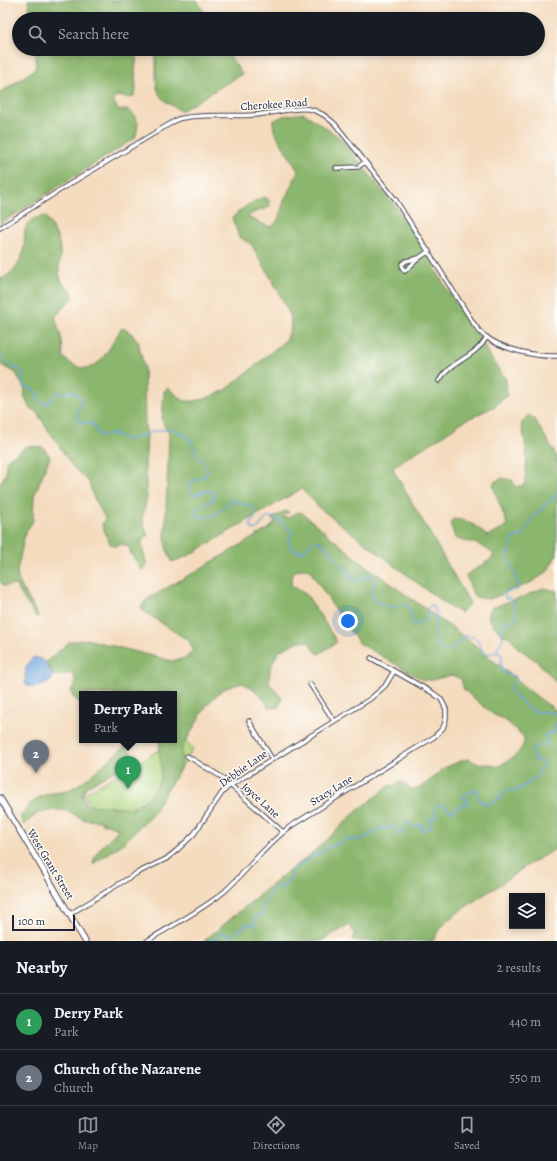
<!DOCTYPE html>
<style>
body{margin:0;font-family:Alegreya,serif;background:#20242c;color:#f1f3f6}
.controls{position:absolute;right:12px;bottom:12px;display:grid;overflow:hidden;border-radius:0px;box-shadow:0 2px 6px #0003}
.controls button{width:36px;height:36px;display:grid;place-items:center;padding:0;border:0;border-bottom:1px solid #363941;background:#171b24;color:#f1f3f6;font:20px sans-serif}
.scale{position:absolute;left:12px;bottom:10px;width:63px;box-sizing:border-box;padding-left:4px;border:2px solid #22223b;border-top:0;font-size:11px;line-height:14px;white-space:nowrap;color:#22223b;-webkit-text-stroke:3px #fdfcf7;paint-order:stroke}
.you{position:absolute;left:348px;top:621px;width:14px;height:14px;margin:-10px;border:3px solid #fff;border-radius:50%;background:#1a73e8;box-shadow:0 0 0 6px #1a73e833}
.badge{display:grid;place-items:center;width:26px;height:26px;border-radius:50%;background:#8c9099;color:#fff;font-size:13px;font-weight:700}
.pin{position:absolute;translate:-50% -33px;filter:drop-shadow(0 1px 2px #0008)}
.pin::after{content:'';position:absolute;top:21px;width:14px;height:12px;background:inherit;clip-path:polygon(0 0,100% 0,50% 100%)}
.popup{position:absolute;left:79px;top:691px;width:98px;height:52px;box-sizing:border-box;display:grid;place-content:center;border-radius:0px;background:#171b24;filter:drop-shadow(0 1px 3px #0005);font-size:13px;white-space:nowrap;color:#9ea1a6}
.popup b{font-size:15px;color:#f1f3f6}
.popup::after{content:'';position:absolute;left:50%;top:100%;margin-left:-8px;border:8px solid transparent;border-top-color:#171b24}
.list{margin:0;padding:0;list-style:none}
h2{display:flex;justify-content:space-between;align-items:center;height:52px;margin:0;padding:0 16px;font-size:17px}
h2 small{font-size:13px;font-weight:400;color:#9ea1a6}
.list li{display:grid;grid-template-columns:26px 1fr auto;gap:12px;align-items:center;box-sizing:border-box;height:56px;padding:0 16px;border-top:1px solid #363941}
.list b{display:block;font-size:15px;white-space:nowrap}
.list p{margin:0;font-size:13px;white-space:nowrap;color:#9ea1a6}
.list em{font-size:13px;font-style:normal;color:#9ea1a6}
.icon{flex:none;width:22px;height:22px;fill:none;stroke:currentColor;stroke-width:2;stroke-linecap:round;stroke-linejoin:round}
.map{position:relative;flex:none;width:557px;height:941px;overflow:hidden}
.search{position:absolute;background:#171b24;box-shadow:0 2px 6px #0003;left:12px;right:12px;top:12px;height:44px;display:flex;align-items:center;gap:10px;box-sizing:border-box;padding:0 14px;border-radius:22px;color:#9ea1a6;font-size:15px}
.sheet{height:164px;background:#171b24}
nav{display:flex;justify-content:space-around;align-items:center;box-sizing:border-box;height:56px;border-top:1px solid #363941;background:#171b24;font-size:11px;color:#9ea1a6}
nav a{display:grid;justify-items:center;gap:2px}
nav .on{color:#8c9099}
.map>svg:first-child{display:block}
.green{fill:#afd47e;stroke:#687b5c}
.forest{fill:#8bb66d;stroke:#566c54}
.water{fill:#70a6de;stroke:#49648c}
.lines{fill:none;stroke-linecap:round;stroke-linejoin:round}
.stream{stroke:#70a6de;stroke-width:1.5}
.minor-casing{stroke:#423e4f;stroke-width:5.5}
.secondary-casing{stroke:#423e4f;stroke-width:7}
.minor{stroke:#fff;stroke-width:3.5}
.secondary{stroke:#fff;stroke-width:5}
.labels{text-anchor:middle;stroke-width:3;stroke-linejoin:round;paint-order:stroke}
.street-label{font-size:11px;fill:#22223b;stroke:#fdfcf7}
</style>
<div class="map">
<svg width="557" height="941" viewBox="0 0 557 941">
<rect width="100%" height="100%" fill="#fdfcf7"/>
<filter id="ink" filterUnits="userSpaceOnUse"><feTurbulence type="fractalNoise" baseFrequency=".025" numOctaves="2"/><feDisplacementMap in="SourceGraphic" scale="8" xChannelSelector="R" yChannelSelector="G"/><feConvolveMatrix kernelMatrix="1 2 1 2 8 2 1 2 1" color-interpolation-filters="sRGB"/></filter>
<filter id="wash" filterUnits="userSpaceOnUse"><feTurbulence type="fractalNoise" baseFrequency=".012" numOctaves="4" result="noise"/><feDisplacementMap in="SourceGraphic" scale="16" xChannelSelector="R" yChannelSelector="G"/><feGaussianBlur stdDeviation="0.9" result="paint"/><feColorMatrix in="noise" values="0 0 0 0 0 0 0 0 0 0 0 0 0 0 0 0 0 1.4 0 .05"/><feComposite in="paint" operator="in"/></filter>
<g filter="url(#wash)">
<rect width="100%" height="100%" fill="#f4dbbe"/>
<path class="green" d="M182,737L193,749L170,785L103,825L84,794Z"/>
<path class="forest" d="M28,0H197L208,19H31Z
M35,49H138L135,71L136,90L135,95L130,98L126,97L116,96L113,100L118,110H129C140,120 139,125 135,138L0,224V92L18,81L36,68Z
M155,49H225L242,74L181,111C175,107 168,104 163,99C152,90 158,62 155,49Z
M304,113L339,137L416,232L446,288L473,327L494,363L506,379L507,396L495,406L462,422L433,442L406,458L393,468L394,471L470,603L461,613L449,607L318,507L313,500L301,489L188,556L172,562L166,547L165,536L169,434L162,421L164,391L168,388L184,401H194L204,399L226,390L287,339L291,326L290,315L276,287L251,244L239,237L232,218C242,208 252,201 265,197L269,200L270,206L264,210L261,209L248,216L249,218C257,220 264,226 272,227L278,220L284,201L298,171L274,131L273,121L283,116Z
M45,216C51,225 59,237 60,248C62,264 52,279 71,290L73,297L55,317L62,340L63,357C88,380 100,364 114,341C117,337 118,332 122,328L128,330L138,341L144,367L145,425L147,437L145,467L147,498L142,519L148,536L141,543L147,566L145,569H141L131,554L129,547L122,544L116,546L110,544L102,525L105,518L93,496L89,482L73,467L37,413L30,408L24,397L25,390L16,373L0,364V277L2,279C10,275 19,265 22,256C29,237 15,220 45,216Z
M528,415L534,418L557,457V554L547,572L532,582L490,599L474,597L466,575L490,560L494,555C488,549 479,544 471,542C464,541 461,541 455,538L450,522L454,519C468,520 477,526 487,536L499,531L507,524L493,486L494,482L502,478L512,480L515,487L524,485C528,464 527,445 521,424Z
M27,446L43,447L50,457L34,496L33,521L25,533L17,572C17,585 33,603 38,616L36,617L15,585L4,586L0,582V483L6,474V462L8,459Z
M285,511L289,512L282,516V517L289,518L293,514L301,512L362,563L470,641L536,696L557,711V848L523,868L495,888L480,897L449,919L438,931L433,941H353L354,933L350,925L320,941H204L281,877L309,856L356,812L390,785L394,786L398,782L404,783L411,789H416L427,783L444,768L463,760L469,759L478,764H490L497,767C509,760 525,753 524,737L504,719L494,715L464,690L461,679L451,675L433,680H423L359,643L344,623L309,569H301L292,573L291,585L307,595L337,642L319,654L315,651L309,642L300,641L279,651L270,668L269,683L282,698L279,707L269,708C262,694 256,690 242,683L223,689L206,706L182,748L181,766L153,813L124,843L93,864C95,849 110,840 118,829L101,821L85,820L68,811L53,810L38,813L24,825L20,817C30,804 34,797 51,793C57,792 64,792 69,790C91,779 106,760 126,746C131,751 133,755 131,762L121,770L115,771L87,786L82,795L87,805L135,808C147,799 160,789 161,773C162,762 158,753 160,741L158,740H174V694H82V704L73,697L70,691L76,683L73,673L55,676L46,662L69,642L86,639L172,661L186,658L193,650L189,641L143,611L141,607L146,600L270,528L273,523L276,522V521L271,519Z
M543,588L557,591V683L538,662L518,648L510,637L501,634L489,620V613L491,608L525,596Z"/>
<path class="water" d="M34,657C45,658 49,668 53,676L52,680C44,685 36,690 26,685C24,675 25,663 34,657Z"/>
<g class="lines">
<path class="stream" d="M0,355C4,358 7,365 12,367C16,369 21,367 22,373C23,379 20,381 23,386L33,389L38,397V400L41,403L46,404C51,401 52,396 58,392L62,394C73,390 74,390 81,400L80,405L76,419L77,422L92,423L97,433L101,435L114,434L128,440L156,431L170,429L176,430L189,438L192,443L195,452L205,465L208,472L204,477L191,481L188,487L189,491L193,495H196L203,491L214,492L215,496C210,504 201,505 194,510L196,515C214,523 221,507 234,499L240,504L251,505L254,509L255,517L250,526L254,530C261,528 262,521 268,517C278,516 284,526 292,531L293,533L289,538L288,542C290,549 295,552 302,552C308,548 311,540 320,541L344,567L352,580L357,581L370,575L374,577L376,581C368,594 370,599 384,605C387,606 390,608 393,607C399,606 400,604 406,605L411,611V619L414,624C425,625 427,617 427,609L431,605L433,606L436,613L435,637L436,644L441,649L445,651H449L466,636C480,636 479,645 484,654L498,653L502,655L501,666L503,672L516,677V681L511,685L510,690C518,697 526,711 538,712C545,712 550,711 557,714
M499,653L497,649L503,638L501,628V623L505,622L510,623L513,620L516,619C516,610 515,606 509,598L506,599L504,594L508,591L518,589L519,585L516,580L515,573L506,556L512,545V539L518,536L522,537L533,517L557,494
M207,941L215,939L222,933H225L229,938C235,931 241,931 248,923L253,926L255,923L257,915L263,914L261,908C267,902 269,893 275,886H278L282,889L287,881L292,877L290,870L298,867L302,863L308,861L312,856L322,852L327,847L333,846L344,840L364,839C369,834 376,833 381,828L387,829L393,826L396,829L398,834L404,832L406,830V824L408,822L414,827L422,824V830H425L432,826L430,820L436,817L435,808L439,805H443L452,812L462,804L465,806L468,803V800L464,798L462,796L466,793H471L474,789L478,791V798L485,805L499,799L502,795L509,790L516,791L526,785L530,781L536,778L539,771L542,767V761L540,760L537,762L534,759L532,750L537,746L548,745L545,737V735L555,731L554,725L557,724"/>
</g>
</g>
<g filter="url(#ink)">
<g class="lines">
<g class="minor-casing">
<path id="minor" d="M336,168L358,167L365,162
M0,228L68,185L178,119C202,113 230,117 254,115C271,114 293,107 309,109C320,111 327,117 335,124L395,199L474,324C477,328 480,333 485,336C501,349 536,357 557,356
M419,258L405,271L403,269L402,264L406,261Z
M419,258L429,251
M439,381C450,361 475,358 487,337
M310,684L334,721
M249,721L272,759
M187,756L220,776L283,832
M70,914L137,873L166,859L176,851L194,834L222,793L228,787L370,699L385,686L394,671
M147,941C171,926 204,909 225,891C248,870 265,845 291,826L434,737L443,728L446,719V709L441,699L433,693L371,658"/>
</g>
<g class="secondary-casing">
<path id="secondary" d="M0,798L44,871L85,941"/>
</g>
<use href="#minor" class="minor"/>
<use href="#secondary" class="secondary"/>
</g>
</g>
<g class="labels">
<g class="street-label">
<text transform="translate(274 104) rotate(-4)" y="4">Cherokee Road</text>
<text transform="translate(243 768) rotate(-35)" y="4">Debbie Lane</text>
<text transform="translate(331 790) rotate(-32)" y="4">Stacy Lane</text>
<text transform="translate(261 800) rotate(42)" y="4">Joyce Lane</text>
<text transform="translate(51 864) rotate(59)" y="4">West Grant Street</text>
</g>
</g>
</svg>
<div class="controls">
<button><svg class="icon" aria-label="layers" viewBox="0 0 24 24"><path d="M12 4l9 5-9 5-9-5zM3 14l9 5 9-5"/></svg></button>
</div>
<div class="scale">100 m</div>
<div class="you"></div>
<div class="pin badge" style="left:128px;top:789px;background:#2e9e5b">1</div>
<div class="popup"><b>Derry Park</b>Park</div>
<div class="pin badge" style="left:36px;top:773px;background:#6b7280">2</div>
<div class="search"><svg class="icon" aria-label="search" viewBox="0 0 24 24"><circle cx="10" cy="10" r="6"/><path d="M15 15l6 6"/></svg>Search here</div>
</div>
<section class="sheet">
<h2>Nearby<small>2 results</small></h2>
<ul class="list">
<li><span class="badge" style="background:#2e9e5b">1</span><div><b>Derry Park</b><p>Park</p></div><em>440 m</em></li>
<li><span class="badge" style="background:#6b7280">2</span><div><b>Church of the Nazarene</b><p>Church</p></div><em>550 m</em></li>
</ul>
</section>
<nav>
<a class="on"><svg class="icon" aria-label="map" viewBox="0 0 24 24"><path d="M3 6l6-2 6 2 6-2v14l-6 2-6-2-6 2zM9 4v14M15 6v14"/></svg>Map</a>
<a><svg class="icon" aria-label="directions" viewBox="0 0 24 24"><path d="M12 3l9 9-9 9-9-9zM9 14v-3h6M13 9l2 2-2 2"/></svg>Directions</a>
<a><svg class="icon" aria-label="saved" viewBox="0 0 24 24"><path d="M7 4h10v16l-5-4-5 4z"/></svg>Saved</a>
</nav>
